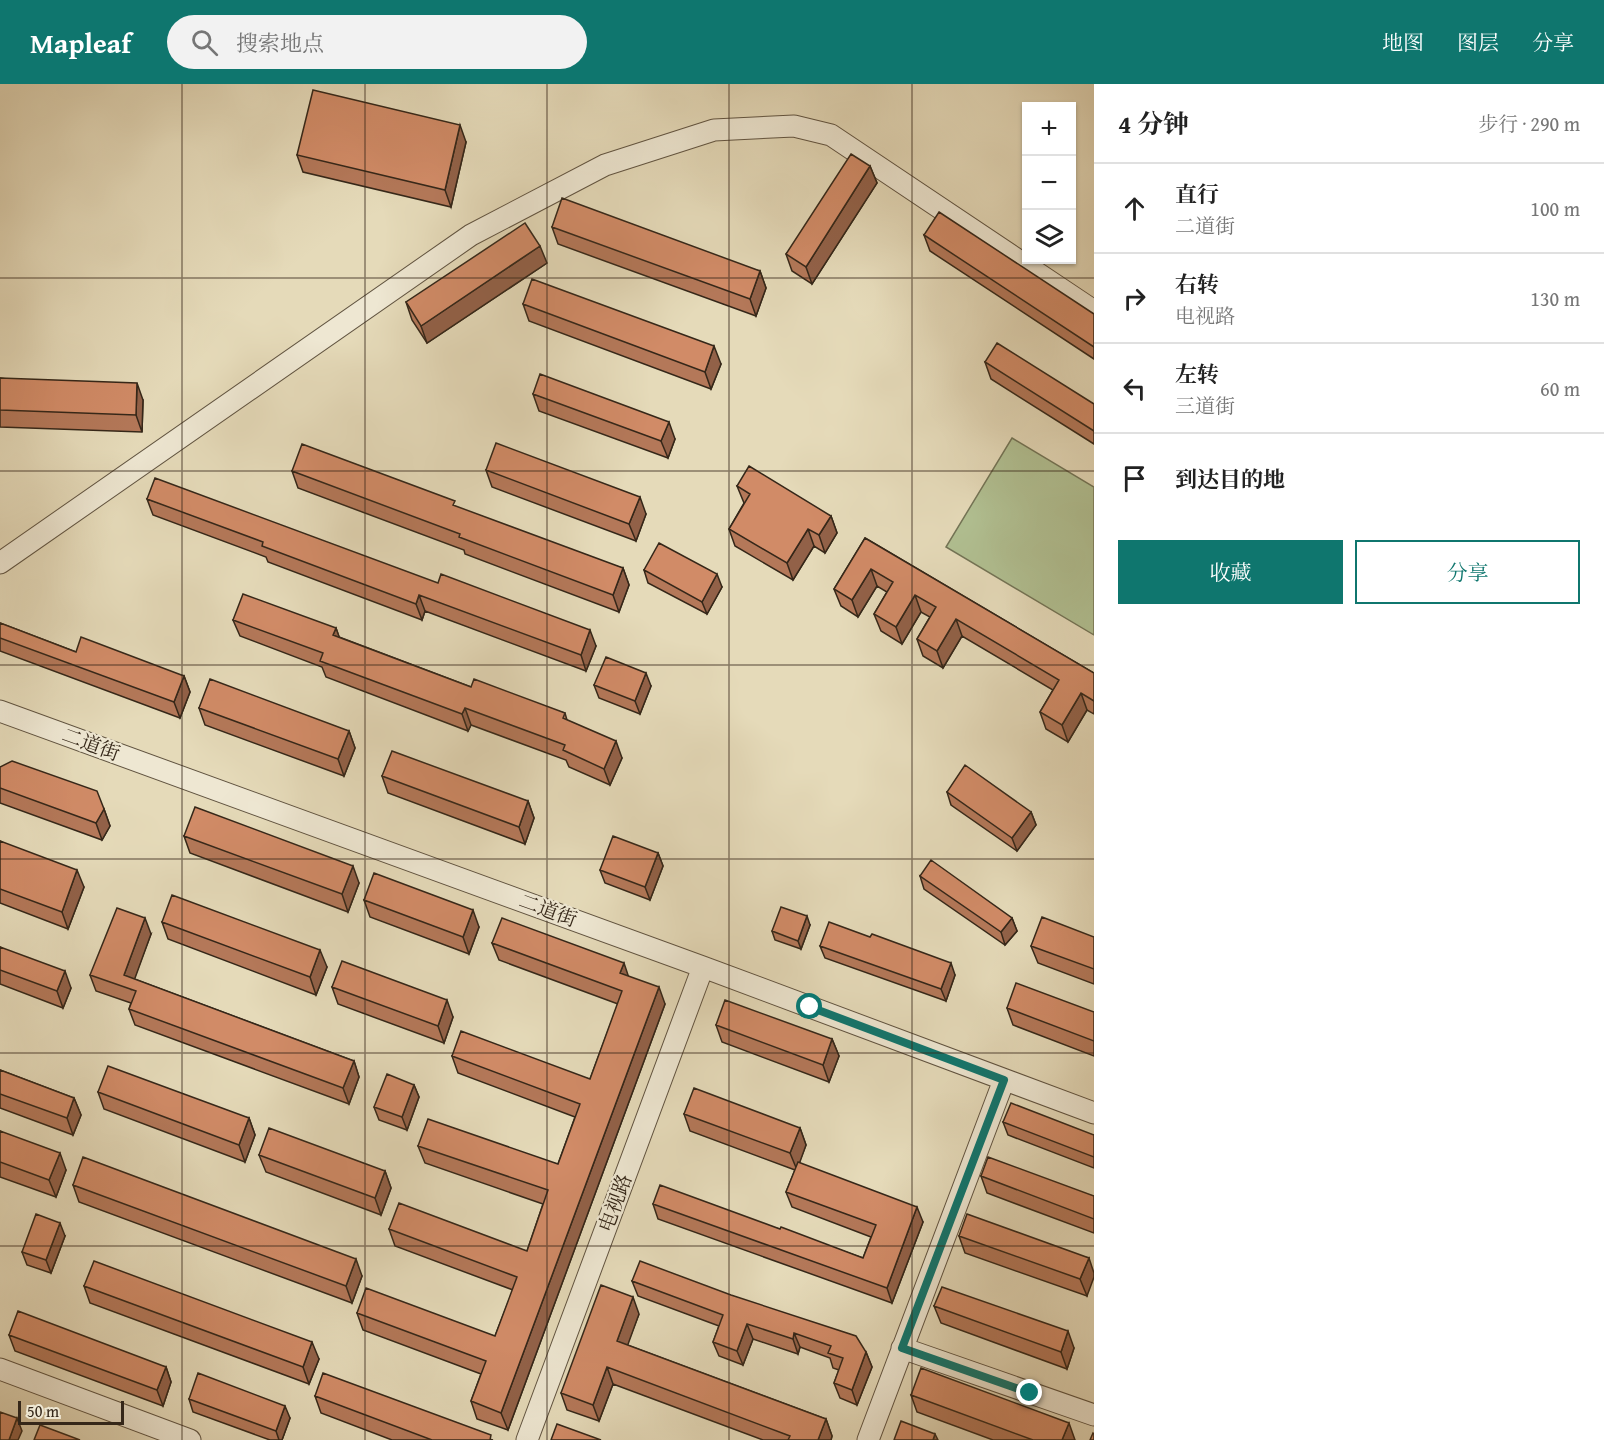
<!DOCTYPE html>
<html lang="zh">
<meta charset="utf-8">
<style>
body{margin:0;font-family:"Gentium Book Plus","Noto Serif SC",serif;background:#f2f2f2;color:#222}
.controls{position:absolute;right:18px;top:18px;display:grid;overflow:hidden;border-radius:0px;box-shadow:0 2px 4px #0004}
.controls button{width:54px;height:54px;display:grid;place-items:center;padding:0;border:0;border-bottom:2px solid #e0e0e0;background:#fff;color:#222;font:30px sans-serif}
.scale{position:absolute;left:18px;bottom:15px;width:106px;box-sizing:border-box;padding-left:6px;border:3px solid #352719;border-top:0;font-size:16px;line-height:21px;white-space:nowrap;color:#352719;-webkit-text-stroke:4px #eee7d2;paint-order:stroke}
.stop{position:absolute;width:18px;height:18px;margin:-14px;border:4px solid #0f766e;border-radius:50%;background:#fff}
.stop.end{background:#0f766e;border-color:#fff;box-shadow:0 2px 6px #0008}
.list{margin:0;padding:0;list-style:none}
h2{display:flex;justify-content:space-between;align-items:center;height:78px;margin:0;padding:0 24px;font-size:26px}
h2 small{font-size:20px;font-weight:400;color:#767676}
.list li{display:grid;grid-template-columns:39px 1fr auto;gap:18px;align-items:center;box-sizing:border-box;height:90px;padding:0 24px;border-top:2px solid #e0e0e0}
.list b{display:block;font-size:22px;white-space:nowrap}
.list p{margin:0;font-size:20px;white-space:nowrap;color:#767676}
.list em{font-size:20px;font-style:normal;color:#767676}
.actions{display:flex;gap:12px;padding:18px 24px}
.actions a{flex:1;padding:14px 0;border:2px solid #0f766e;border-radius:0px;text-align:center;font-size:21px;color:#0f766e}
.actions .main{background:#0f766e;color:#fff}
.icon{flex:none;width:33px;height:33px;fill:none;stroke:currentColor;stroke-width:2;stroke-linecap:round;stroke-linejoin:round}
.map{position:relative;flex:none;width:1094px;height:1356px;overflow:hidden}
header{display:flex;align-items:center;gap:36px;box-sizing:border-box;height:84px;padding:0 30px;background:#0f766e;color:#fff}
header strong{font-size:28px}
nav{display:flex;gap:33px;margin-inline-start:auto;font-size:21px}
.search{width:420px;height:54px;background:#f2f2f2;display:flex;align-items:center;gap:15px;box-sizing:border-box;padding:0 21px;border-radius:33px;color:#767676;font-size:22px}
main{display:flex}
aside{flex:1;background:#fff}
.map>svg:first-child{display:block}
.green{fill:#b1c092;stroke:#737456;stroke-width:1.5}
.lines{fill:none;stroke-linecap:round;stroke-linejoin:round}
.minor-casing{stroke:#615441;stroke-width:23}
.minor{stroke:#eee7d2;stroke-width:21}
.wall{fill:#b47859;stroke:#352719;stroke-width:1.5}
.shaded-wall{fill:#926148;stroke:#352719;stroke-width:1.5}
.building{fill:#d18b67;stroke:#352719;stroke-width:1.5}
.route{stroke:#0f766e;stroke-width:8}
.grid{fill:none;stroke:#352719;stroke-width:1.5;stroke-opacity:0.55}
.labels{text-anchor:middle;stroke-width:4.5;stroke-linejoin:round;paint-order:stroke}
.street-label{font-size:20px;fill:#352719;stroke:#eee7d2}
</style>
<header>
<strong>Mapleaf</strong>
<div class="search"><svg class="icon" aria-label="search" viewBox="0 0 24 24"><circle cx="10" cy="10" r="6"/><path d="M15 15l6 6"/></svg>搜索地点</div>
<nav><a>地图</a><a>图层</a><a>分享</a></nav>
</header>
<main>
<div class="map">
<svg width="1094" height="1356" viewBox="0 0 1094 1356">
<rect width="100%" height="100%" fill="#e5dab9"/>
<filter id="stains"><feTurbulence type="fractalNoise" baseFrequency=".00333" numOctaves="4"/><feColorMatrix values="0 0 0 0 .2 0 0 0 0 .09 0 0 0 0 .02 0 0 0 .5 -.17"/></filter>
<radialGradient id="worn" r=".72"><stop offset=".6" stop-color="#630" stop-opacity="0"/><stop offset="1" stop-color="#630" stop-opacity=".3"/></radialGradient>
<path class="green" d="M1012,354L1094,403V551L946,463Z"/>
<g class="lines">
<g class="minor-casing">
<path id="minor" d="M0,479L471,151L605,81L714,46L794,42L831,51L1094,227
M0,627L703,883L1094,1029
M902,1264L1094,1331
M0,1285L190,1356
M527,1356L703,883
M868,1356L1004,996"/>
</g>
<use href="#minor" class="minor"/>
</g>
<path class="wall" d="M466,58L451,123L303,88L297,71Z
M870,82L877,99L812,200L792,187L786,170Z
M552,143L760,187L766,204L756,232L558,160Z
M924,151L1094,230V275L930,167Z
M547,179L427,259L412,236L406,218Z
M523,220L721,280L711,305L529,237Z
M985,278L1094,320V360L991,295Z
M0,294L143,316L142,348L0,343Z
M533,310L675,355L668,374L539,327Z
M486,386L646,430L636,457L492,403Z
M292,387L623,484L629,501L619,528L465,470L464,466L298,404Z
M737,402L831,432L837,449L825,469L814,462L793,496L735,462L729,445L744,419Z
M147,415L596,562L586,587L425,527L422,536L268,478L266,473L153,431Z
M865,454L1094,589V630L1087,626L1068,658L1046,645L1040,628L1053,606L962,552L943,584L923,572L917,555L930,533L921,528L902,560L881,547L874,530L887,508L877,502L858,533L841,522L834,505Z
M644,486L722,503L707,530L648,499Z
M233,536L336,544L339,553L471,603L565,629L567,636L622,674L610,701L569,683L566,676L471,641L468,647L326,593L322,583L240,552Z
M0,539L76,568L184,592L190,608L180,634L0,567Z
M594,601L651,602L640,630L599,614Z
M199,624L349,647L355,664L344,692L205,641Z
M0,683L104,725L110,742L102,756L0,719Z
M382,692L528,717L534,734L525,760L388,709Z
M947,708L1031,728L1036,741L1017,767L951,721Z
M184,752L359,799L348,828L190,769Z
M0,757L84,803L68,845L0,819Z
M658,769L663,782L650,816L605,799L600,786Z
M920,792L1012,834L1017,847L1005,861L924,805Z
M364,816L479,843L469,870L370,833Z
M162,838L327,883L316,911L168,855Z
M810,841L801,865L775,856L772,847Z
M151,850L134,895L354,977L359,993L349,1020L135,941L129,925L131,919L96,907L90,891Z
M1094,853V900L1038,879L1031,862Z
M492,859L628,892L665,920L508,1346L477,1335L471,1317L481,1290L363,1246L357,1229L495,1252L513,1206L395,1162L389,1145L527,1167L543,1120L425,1079L418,1062L558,1080L575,1033L458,989L452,972L590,995L618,920L499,876Z
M820,862L955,891L946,917L825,874Z
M0,863L71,904L63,924L0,900Z
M332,903L453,933L444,959L338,920Z
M1007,924L1094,928V972L1013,941Z
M716,941L832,955L839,972L829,998L722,958Z
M0,986L74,1014L81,1031L73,1051L0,1024Z
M414,1001L419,1013L407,1046L379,1036L374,1023Z
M98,1008L249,1034L255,1051L245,1078L104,1025Z
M684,1030L800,1044L806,1061L799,1079L923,1138L892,1219L658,1135L653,1120L780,1145L863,1174L871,1153L792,1123L786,1108L795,1086L690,1047Z
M1003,1038L1094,1051V1084L1008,1051Z
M0,1047L66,1086L56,1113L0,1093Z
M259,1071L385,1087L391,1104L381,1131L266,1088Z
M981,1092L1094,1112V1149L987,1109Z
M73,1101L362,1192L352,1219L79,1118Z
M65,1152L51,1189L27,1181L22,1168Z
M959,1152L1089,1174L1087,1212L965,1169Z
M632,1197L866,1268L872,1283L857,1321L840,1314L834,1299L839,1286L833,1284L830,1274L800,1263L798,1270L753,1255L743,1281L719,1272L713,1258L719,1242L638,1212Z
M84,1202L319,1275L309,1300L90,1219Z
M934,1222L1074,1264L1067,1285L941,1239Z
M639,1230L627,1261L826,1335L832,1352L831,1356H763L613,1300L599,1337L567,1326L561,1309Z
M9,1251L166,1283L171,1298L163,1322L15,1267Z
M911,1311L1075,1356H993L917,1328Z
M315,1312L493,1356H392L321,1329Z
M189,1315L290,1334L282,1356H270L193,1328Z"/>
<path class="shaded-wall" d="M460,41L466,58L451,123L445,106Z
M870,82L877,99L812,200L806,183Z
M540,162L547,179L427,259L421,242Z
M760,187L766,204L756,232L750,215Z
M714,262L721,280L711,305L705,288Z
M137,299L143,316L142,348L136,331Z
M669,338L675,355L668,374L661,357Z
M640,413L646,430L636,457L629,440Z
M831,432L837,449L825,469L819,451Z
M808,445L814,462L793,496L787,479Z
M623,484L629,501L619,528L613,511Z
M871,485L877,502L858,533L852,516Z
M717,490L722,503L707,530L702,518Z
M419,511L425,527L422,536L416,520Z
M915,511L921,528L902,560L896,543Z
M956,535L962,552L943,584L937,567Z
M336,544L342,561L333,551Z
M590,546L596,562L586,587L581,571Z
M646,589L651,602L640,630L635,617Z
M184,592L190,608L180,634L174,618Z
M1081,609L1087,626L1068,658L1062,641Z
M465,624L471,641L468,647L462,630Z
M349,647L355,664L344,692L338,675Z
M616,657L622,674L610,701L604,685Z
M528,717L534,734L525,760L519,743Z
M104,725L110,742L102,756L96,739Z
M1031,728L1036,741L1017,767L1012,754Z
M658,769L663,782L650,816L645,803Z
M353,782L359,799L348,828L342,810Z
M77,786L84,803L68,845L62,828Z
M473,826L479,843L469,870L463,853Z
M807,832L810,841L801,865L798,857Z
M145,834L151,850L131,905L124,891Z
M1012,834L1017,847L1005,861L1001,848Z
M320,866L327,883L316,911L310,893Z
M624,879L630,897L620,889Z
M951,879L955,891L946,917L941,905Z
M65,887L71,904L63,924L57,907Z
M659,903L665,920L508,1346L501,1329Z
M447,916L453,933L444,959L438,942Z
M832,955L839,972L829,998L823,981Z
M354,977L359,993L349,1020L343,1004Z
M414,1001L419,1013L407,1046L402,1033Z
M74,1014L81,1031L73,1051L67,1034Z
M249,1034L255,1051L245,1078L239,1061Z
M800,1044L806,1061L797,1086L790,1069Z
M60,1069L66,1086L56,1113L49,1096Z
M385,1087L391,1104L381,1131L375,1114Z
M917,1123L923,1138L892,1219L887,1204Z
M60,1139L65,1152L51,1189L46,1176Z
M1089,1174L1094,1189V1193L1087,1212L1080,1195Z
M356,1175L362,1192L352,1219L346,1202Z
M633,1213L639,1230L623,1274L617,1257Z
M747,1240L753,1255L743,1281L737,1267Z
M1068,1247L1074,1264L1067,1285L1061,1268Z
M794,1249L800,1263L798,1270L793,1255Z
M312,1258L319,1275L309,1300L303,1283Z
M866,1268L872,1283L857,1321L852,1306Z
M166,1283L171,1298L163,1322L157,1306Z
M607,1283L613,1300L599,1337L593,1321Z
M285,1322L290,1334L282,1356H279L276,1347Z
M17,1334L22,1347L18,1356H9Z
M826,1335L832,1352L831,1356H818Z
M1069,1339L1075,1356H1062Z
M935,1350L938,1356H933Z"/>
<path class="building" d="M313,6L460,41L445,106L297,71Z
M851,70L870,82L806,183L786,170Z
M562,114L760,187L750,215L552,143Z
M939,128L1094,230V263L924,151Z
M525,139L540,162L421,242L406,218Z
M532,195L714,262L705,288L523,220Z
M997,259L1094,320V347L985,278Z
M540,290L669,338L661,357L533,310Z
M0,294L137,299L136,331L0,326Z
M496,359L640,413L629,440L486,386Z
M302,360L455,417L453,421L623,484L613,511L459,453L460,450L292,387Z
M749,382L831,432L819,451L808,445L787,479L729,445L750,410L737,402Z
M155,394L438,499L441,490L590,546L581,571L419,511L416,520L262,462L263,458L147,415Z
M865,454L1094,589V617L1081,609L1062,641L1040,628L1059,596L956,535L937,567L917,555L936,523L915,511L896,543L874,530L893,498L871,485L852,516L834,505Z
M659,459L717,490L702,518L644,486Z
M243,510L336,544L333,551L471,603L474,595L565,629L563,634L616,657L604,685L563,666L565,661L465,624L462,630L320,577L323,569L233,536Z
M0,539L76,568L81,553L184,592L174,618L0,554Z
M606,573L646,589L635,617L594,601Z
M210,595L349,647L338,675L199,624Z
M392,667L528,717L519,743L382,692Z
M12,677L97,707L104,725L96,739L0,704V683Z
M965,681L1031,728L1012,754L947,708Z
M195,723L353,782L342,810L184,752Z
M613,752L658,769L645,803L600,786Z
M0,757L77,786L62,828L0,805Z
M931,776L1012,834L1001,848L920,792Z
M374,789L473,826L463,853L364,816Z
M172,811L320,866L310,893L162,838Z
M781,823L807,832L798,857L772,847Z
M117,824L145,834L124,891L354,977L343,1004L129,925L136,907L90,891Z
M1042,833L1094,853V885L1031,862Z
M502,834L624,879L620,889L659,903L501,1329L471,1317L486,1277L357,1229L366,1204L495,1252L517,1193L389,1145L399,1119L527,1167L548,1106L418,1062L428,1035L558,1080L580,1020L452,972L461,947L590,995L622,907L492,859Z
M829,838L870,853L872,850L951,879L941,905L820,862Z
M0,863L65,887L57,907L0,886Z
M342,877L447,916L438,942L332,903Z
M1016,899L1094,928V957L1007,924Z
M725,916L832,955L823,981L716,941Z
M108,982L249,1034L239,1061L98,1008Z
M0,986L74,1014L67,1034L0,1010Z
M387,990L414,1001L402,1033L374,1023Z
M694,1004L800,1044L790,1069L684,1030Z
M1011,1019L1094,1051V1073L1003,1038Z
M269,1044L385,1087L375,1114L259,1071Z
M0,1047L60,1069L49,1096L0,1078Z
M83,1073L356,1175L346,1202L73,1101Z
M988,1073L1094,1112V1135L981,1092Z
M798,1078L917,1123L887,1204L653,1120L660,1101L780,1145L781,1143L863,1174L876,1141L786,1108Z
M36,1130L60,1139L46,1176L22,1168Z
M967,1130L1089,1174L1080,1195L959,1152Z
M94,1177L312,1258L303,1283L84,1202Z
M640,1177L731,1211L856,1252L866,1268L852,1306L834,1299L843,1274L828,1269L831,1262L794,1249L793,1255L747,1240L737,1267L713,1258L723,1231L632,1197Z
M601,1201L633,1213L617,1257L826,1335L818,1356H788L790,1352L607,1283L593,1321L561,1309Z
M942,1203L1068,1247L1061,1268L934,1222Z
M18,1227L166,1283L157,1306L9,1251Z
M921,1284L1069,1339L1062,1356H1033L911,1311Z
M198,1289L285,1322L276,1347L189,1315Z
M323,1289L491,1351L490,1356H432L315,1312Z
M0,1328L17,1334L9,1356H0Z
M901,1337L935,1350L933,1356H894Z
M557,1340L601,1356H551Z
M40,1341L80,1356H34Z
M1093,1349L1094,1350V1356H1090Z"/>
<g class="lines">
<path class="route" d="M810,923L1004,996L902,1264L1030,1309"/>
</g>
<path class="grid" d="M182,0V1356M365,0V1356M547,0V1356M729,0V1356M912,0V1356M0,194H1094M0,387H1094M0,581H1094M0,775H1094M0,969H1094M0,1162H1094"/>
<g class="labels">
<g class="street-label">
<text transform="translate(91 660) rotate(20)" y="7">二道街</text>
<text transform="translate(548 826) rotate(20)" y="7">二道街</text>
<text transform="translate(615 1119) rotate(-70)" y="7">电视路</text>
</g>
</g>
<rect width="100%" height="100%" filter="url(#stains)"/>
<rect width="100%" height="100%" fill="url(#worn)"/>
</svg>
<div class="controls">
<button>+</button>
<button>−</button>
<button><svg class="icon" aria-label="layers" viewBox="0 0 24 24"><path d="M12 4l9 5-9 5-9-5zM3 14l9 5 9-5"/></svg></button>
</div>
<div class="scale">50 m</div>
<div class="stop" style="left:810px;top:923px"></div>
<div class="stop end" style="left:1030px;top:1309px"></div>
</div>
<aside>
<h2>4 分钟<small>步行 · 290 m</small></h2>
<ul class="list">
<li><svg class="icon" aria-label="ahead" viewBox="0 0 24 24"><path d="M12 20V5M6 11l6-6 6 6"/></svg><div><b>直行</b><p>二道街</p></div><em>100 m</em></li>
<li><svg class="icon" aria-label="right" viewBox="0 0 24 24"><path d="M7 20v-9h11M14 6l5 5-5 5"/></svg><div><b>右转</b><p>电视路</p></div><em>130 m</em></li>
<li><svg class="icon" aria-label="left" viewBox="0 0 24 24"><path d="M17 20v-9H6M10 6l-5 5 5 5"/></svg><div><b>左转</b><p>三道街</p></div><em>60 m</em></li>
<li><svg class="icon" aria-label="arrive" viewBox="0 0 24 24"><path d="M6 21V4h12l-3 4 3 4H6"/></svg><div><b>到达目的地</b></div></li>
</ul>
<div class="actions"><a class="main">收藏</a><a>分享</a></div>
</aside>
</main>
